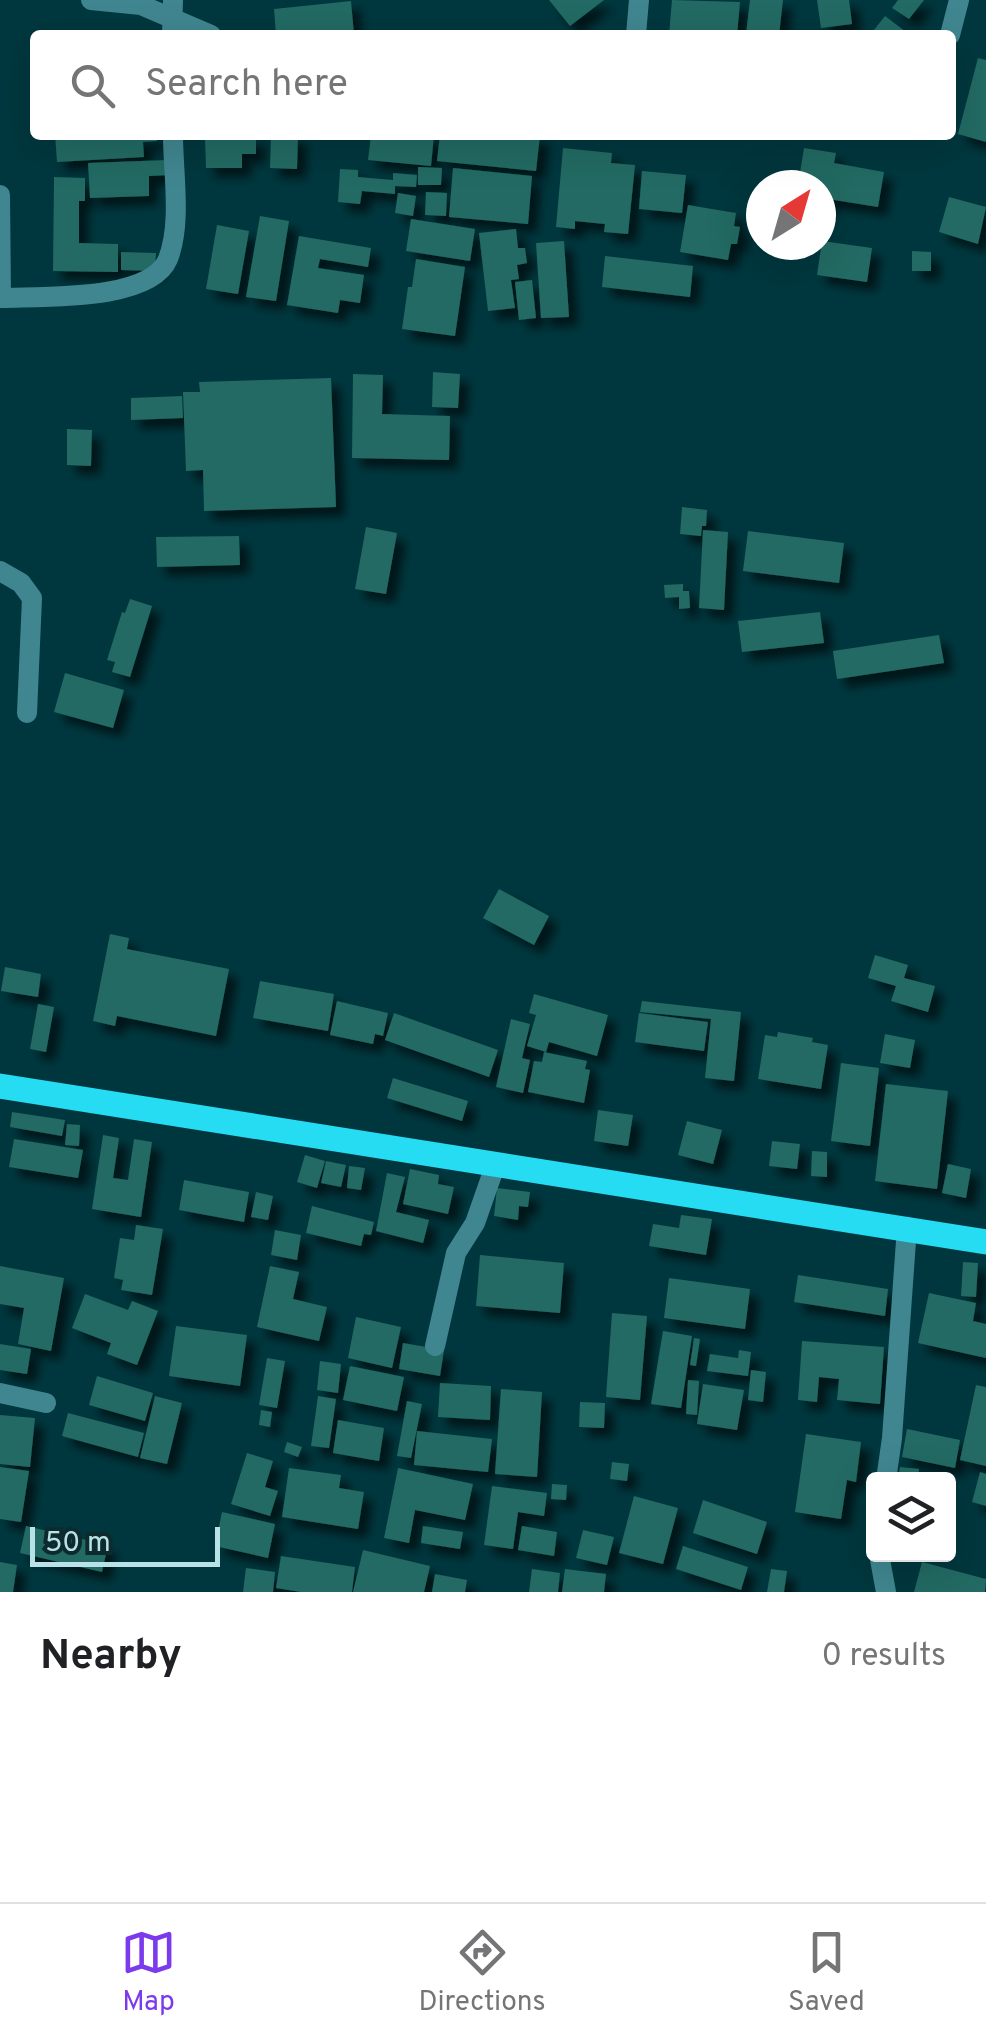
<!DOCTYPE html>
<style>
body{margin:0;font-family:Overpass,sans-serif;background:#f6f6f6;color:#202124}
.controls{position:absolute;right:30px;bottom:30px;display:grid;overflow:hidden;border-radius:10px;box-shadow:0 10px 40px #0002}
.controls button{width:90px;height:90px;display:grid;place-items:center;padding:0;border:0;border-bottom:2px solid #e0e0e0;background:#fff;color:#202124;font:50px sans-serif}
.compass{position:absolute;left:746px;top:170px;width:90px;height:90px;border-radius:50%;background:#fff;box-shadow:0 10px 40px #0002;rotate:37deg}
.scale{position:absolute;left:30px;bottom:25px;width:190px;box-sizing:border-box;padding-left:10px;border:5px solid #b8e2e8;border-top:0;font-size:28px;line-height:35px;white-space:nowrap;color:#b8e2e8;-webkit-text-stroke:8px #0d2b2f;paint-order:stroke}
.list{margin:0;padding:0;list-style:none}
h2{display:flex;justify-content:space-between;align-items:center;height:130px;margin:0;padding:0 40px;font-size:42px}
h2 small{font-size:32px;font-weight:400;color:#757577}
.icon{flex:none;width:55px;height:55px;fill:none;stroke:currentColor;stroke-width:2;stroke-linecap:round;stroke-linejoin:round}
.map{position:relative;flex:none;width:986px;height:1592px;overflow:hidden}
.search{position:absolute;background:#fff;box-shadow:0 10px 40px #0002;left:30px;right:30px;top:30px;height:110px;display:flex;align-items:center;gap:25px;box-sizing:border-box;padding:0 35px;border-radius:10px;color:#757577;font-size:38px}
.sheet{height:310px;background:#fff}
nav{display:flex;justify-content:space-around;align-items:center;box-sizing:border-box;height:140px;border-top:2px solid #e0e0e0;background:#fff;font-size:28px;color:#757577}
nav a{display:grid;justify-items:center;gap:5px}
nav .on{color:#7c3aed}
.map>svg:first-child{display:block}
.building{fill:#216a64;filter:url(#shadow)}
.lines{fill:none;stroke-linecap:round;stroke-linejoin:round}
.street{stroke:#408690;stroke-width:20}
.primary{stroke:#25dcf2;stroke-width:25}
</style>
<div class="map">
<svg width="986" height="1592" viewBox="0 0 986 1592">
<defs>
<filter id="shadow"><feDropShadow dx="9" dy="9" stdDeviation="5" flood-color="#0009"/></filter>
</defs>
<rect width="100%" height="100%" fill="#00373e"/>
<path class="building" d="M549,0H604L570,26Z
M672,0L740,2L737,35H669Z
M750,0H783L779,35H746Z
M817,0H849L852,24L821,28Z
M898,0H924L909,19L892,8Z
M351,1L354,35H276L274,9Z
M885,16L910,35H870Z
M978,58L986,60V142L958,134Z
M55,135H157V141L143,142L144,157L57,162Z
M271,135H298L297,169L270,168Z
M371,135L417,138V135H434L431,166L368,160Z
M440,135H540L536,171L437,161Z
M256,137V154H242V168H206L205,138Z
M563,148L612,153L611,163L635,165L628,234L604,232L605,224L575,221V229L556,227Z
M804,148L836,153L834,163L884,172L878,207L828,199L826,211L821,210V185H798Z
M168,160L169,175L149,176V196L90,198L88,163Z
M418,167L442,168L441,185H418Z
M453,168L532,176L528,224L449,217Z
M340,169L358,170V177L393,180V173L417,175L416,187L395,186V194L362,191L360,204L338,202Z
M642,171L686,175L682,213L639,209Z
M54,177L85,178V201H79V243L118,244V272L53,271Z
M426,192L447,193L446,216L425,215Z
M398,193L416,196L413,216L395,213Z
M949,197L986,207L978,244L939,232Z
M688,205L736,213L734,226L740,227L737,244H731L728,260L680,252Z
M260,216L289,221L276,301L246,297Z
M411,219L475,229L470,261L406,251Z
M217,225L249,231L238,294L206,289Z
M516,229L518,248H525L527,263L517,265L519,279L511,280L515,308L488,311L479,233Z
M299,236L371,248L368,267L320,259L318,268L364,275L360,303L340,300L338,313L287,305Z
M564,241L569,317L541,318L536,243Z
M822,241L872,248L867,282L817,275Z
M912,251L931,252V271H912Z
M121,252L156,253L155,271L121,270Z
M605,256L693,266L690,297L602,287Z
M416,259L465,267L455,336L402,329L408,287H412Z
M532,280L536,318L519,320L515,282Z
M433,372L460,374L458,408L432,407Z
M353,374L383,375L382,414L450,416L449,460L352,458Z
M331,378L336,507L204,511L203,470L186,471L183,392H200L199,382Z
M182,396L183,418L131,420V398Z
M67,429L92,430L91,466L67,465Z
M682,507L707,510L706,526H702L701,536L680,534Z
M366,527L397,533L386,594L355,589Z
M703,530L728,532L724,610L699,608Z
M748,531L844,543L839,583L743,571Z
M239,536L240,565L157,567L156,537Z
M683,584V591H689L690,608L679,609V597L665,598L664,585Z
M130,599L152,606L130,677L112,672L115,662L107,660L122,612L125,613Z
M820,612L824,643L742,652L738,621Z
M939,635L944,663L837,679L833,651Z
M65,673L124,690L113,728L54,712Z
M499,889L549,916L534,945L483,918Z
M110,934L129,938L127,949L229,969L216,1036L117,1016L115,1026L93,1021Z
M875,955L908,965L904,978L935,986L928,1012L891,1001L896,986L868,978Z
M5,967L41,974L38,997L1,991Z
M260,981L334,994L328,1031L253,1018Z
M534,994L608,1015L597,1056L549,1042L546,1052L527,1046L536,1015L529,1013Z
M337,1001L388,1013L383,1036L375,1034L373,1044L330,1035Z
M642,1001L741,1012L734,1081L705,1078L711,1019L640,1012Z
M38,1004L54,1007L46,1052L30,1049Z
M394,1013L498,1050L489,1077L385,1040Z
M639,1013L708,1022L704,1051L635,1042Z
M511,1019L530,1024L522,1058L530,1060L523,1093L496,1087Z
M778,1032L813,1038L812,1042L828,1045L821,1089L758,1079L765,1035L777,1037Z
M885,1034L915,1040L910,1068L880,1063Z
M544,1052L587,1061L585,1069L590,1070L584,1103L528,1092L534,1061L542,1062Z
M841,1063L879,1068L870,1146L831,1141Z
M393,1078L468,1101L462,1121L387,1098Z
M886,1084L948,1091L937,1189L875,1181Z
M598,1110L633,1115L628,1146L594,1141Z
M12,1112L65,1120L62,1136L10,1127Z
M687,1121L722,1130L713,1164L678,1155Z
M67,1124L80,1125L79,1146L65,1145Z
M103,1135L119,1138L113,1178L128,1180L134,1139L152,1142L141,1217L92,1209Z
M14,1139L83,1150L78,1178L9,1167Z
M772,1141L800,1144L797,1169L769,1166Z
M812,1151L827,1152V1177L811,1176Z
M305,1155L325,1161L317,1188L297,1182Z
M326,1161L346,1165L341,1187L321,1183Z
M948,1164L971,1169L966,1198L942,1193Z
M349,1166L365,1168L361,1190L347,1188Z
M410,1169L439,1175L438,1184L454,1187L448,1214L403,1204Z
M387,1173L405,1177L396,1212L429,1220L423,1243L376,1231Z
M184,1180L249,1192L244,1222L179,1210Z
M497,1188L530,1192L528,1207L519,1206L518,1220L494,1216Z
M256,1192L273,1196L268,1220L251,1217Z
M312,1206L374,1222L371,1235L364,1234L361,1246L306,1233Z
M681,1215L712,1219L706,1255L649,1246L653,1224L679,1228Z
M136,1225L163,1229L152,1295L121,1290L123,1280L114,1278L120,1238L134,1240Z
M275,1230L301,1235L297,1260L271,1255Z
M480,1255L564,1263L560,1313L476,1306Z
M963,1262L978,1263L976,1297L961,1296Z
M0,1266L64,1278L51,1351L18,1344L24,1308L0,1304Z
M270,1266L299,1272L293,1299L327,1307L319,1341L257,1327Z
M798,1275L888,1289L885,1316L794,1302Z
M669,1278L750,1289L745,1329L664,1318Z
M929,1293L976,1303L973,1321L986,1324V1358L918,1343Z
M85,1294L128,1310L132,1301L158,1311L137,1365L107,1354L111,1343L72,1328Z
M612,1313L647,1316L640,1400L606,1397Z
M356,1317L401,1327L392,1368L348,1358Z
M176,1326L247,1335L240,1386L169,1376Z
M663,1331L692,1336L681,1408L651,1404Z
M694,1338L700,1339L696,1366L690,1365Z
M802,1341L884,1347L880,1404L837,1400L839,1379L819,1377L817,1402L798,1400Z
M403,1343L444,1350L440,1376L399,1369Z
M0,1344L31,1349L27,1374L0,1370Z
M739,1350L751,1352L748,1376L707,1371L710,1354L738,1358Z
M267,1358L285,1361L277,1408L259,1405Z
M320,1361L341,1364L338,1393L317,1390Z
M350,1366L404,1377L397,1411L343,1400Z
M751,1370L766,1372L763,1402L748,1400Z
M97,1376L153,1393L145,1421L89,1405Z
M688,1380L699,1381L697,1415L686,1414Z
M440,1383L491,1386L490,1420L438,1417Z
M703,1384L744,1390L737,1430L697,1424Z
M976,1385L986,1387V1466L960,1460Z
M501,1389L542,1392L537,1477L495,1474Z
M155,1396L182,1403L167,1464L140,1458Z
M318,1396L336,1399L329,1448L311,1446Z
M407,1401L422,1404L411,1458L397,1456Z
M580,1402L605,1403L604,1428L579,1427Z
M261,1410L272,1412L270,1427L259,1425Z
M68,1413L144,1433L138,1457L62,1436Z
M0,1415L35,1418L30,1467L0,1464Z
M338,1420L384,1428L379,1461L333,1453Z
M907,1429L960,1440L955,1468L902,1457Z
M417,1431L492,1439L488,1472L414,1465Z
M806,1434L861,1442L856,1482L847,1480L841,1519L795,1512Z
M287,1442L302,1447L298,1457L284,1452Z
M247,1453L273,1461L265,1487L278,1491L270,1516L231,1504Z
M612,1462L629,1464L627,1481L610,1479Z
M0,1467L29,1471L21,1522L0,1519Z
M900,1467L919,1469L918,1480H898Z
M289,1468L341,1475L339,1488L364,1492L358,1529L282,1517Z
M398,1468L473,1484L465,1520L415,1510L409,1543L384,1538Z
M980,1472L986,1474V1506L972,1502Z
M552,1484L567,1485L566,1500L551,1499Z
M492,1486L547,1493L544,1516L518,1512L513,1549L484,1545Z
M634,1496L678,1508L663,1564L619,1553Z
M703,1500L767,1522L757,1554L693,1533Z
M222,1512L275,1524L268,1558L215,1546Z
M26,1526L108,1545L102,1572L20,1553Z
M423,1526L463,1532L460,1549L421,1543Z
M522,1526L557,1532L554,1556L518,1550Z
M583,1530L614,1537L607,1565L576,1558Z
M683,1546L748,1567L741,1590L676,1569Z
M363,1550L430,1566L424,1592H353Z
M281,1556L355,1567L352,1592H301L276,1588Z
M0,1562L17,1565L13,1592H0Z
M922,1562L986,1579L985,1592H914Z
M246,1568L275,1572L273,1592H243Z
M532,1569L560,1573L558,1592H529Z
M565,1569L606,1574L604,1592H562Z
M771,1569L787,1571L784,1592H767Z
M435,1574L467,1580L465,1592H432Z"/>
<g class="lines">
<path class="street" d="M91,0L141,5L211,35
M172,35L173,0
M636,35L639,0
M950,35L959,0
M0,195L1,298
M0,298C41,296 150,302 168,259C182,223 173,173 173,135
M0,571L21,583L32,598L27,713
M435,1346L456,1253L475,1223L495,1166
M0,1393L46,1403
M886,1480L892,1438L907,1227
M879,1554L886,1592"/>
<path class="primary" d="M0,1086L986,1242"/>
</g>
</svg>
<div class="controls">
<button><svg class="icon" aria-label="layers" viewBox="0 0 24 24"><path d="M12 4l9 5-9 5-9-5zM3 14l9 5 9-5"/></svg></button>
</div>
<svg class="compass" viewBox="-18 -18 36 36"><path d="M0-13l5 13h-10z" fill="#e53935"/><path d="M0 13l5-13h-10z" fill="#757577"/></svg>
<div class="scale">50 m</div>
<div class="search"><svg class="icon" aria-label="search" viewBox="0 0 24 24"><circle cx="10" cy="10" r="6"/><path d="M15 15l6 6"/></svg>Search here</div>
</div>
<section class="sheet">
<h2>Nearby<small>0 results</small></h2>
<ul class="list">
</ul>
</section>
<nav>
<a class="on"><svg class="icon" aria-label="map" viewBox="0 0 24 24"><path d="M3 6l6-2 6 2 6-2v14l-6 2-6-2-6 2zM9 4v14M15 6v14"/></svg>Map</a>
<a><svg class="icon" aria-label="directions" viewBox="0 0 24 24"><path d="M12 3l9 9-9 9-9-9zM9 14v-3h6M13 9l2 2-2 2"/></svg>Directions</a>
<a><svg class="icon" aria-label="saved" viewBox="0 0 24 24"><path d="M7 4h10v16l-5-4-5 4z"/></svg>Saved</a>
</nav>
